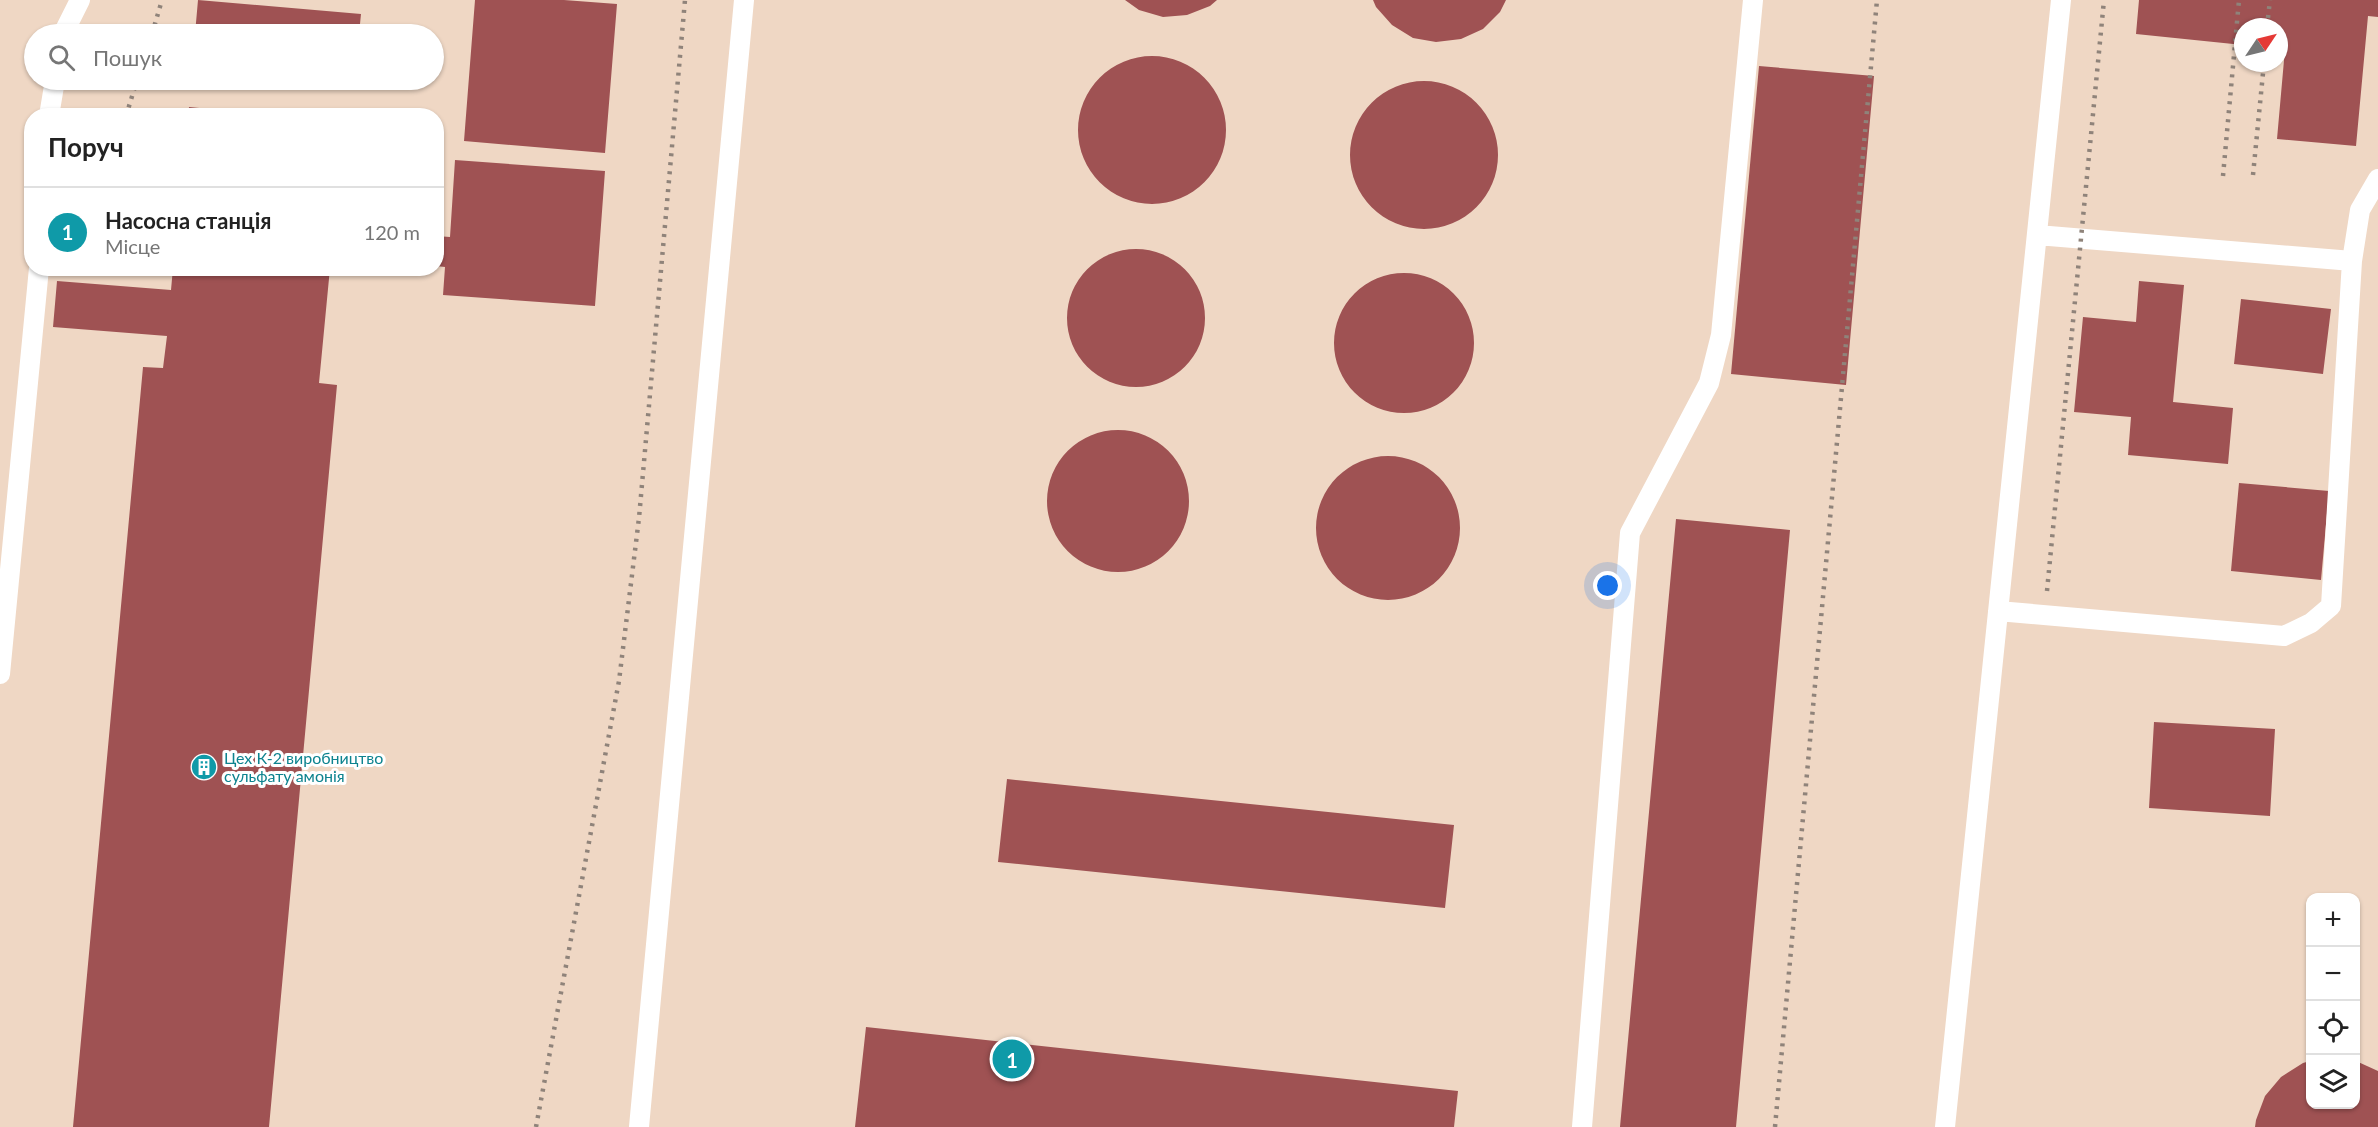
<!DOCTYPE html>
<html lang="uk">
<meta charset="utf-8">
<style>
body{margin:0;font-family:Lato,sans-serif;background:#f6f6f6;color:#222}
.controls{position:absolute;right:18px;bottom:18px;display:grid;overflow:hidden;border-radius:12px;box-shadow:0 2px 4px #0004}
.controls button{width:54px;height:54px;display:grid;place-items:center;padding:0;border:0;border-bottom:2px solid #e0e0e0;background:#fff;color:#222;font:30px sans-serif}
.compass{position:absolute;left:2234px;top:18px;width:54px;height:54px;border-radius:50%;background:#fff;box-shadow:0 2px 4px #0004;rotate:55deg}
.you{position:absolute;left:1608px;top:586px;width:21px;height:21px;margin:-15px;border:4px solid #fff;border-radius:50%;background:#1a73e8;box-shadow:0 0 0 9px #1a73e833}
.badge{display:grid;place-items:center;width:39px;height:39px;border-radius:50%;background:#7c3aed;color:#fff;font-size:20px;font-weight:700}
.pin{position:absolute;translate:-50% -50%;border:3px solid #fff;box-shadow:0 2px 6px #0006}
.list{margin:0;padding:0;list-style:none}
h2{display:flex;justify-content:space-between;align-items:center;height:78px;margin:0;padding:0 24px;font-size:26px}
h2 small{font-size:20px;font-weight:400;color:#767676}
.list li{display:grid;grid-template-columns:39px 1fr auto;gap:18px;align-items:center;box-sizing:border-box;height:90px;padding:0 24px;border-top:2px solid #e0e0e0}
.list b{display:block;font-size:22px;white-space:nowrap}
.list p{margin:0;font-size:20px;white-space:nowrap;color:#767676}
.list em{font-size:20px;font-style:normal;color:#767676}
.icon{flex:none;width:33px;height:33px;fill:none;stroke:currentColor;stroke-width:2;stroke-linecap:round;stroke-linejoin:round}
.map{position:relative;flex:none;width:2378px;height:1127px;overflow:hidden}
.search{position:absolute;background:#fff;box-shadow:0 2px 4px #0004;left:24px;top:24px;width:420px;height:66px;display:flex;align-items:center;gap:15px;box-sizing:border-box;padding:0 21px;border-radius:33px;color:#767676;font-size:22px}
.panel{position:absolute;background:#fff;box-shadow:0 2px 4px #0004;left:24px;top:108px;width:420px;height:168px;border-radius:24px}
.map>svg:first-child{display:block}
.built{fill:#efd7c4;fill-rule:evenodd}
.building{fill:#9f5253}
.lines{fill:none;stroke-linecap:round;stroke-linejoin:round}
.lane{stroke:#fff;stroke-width:20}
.rail{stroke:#8f837a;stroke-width:4.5;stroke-dasharray:3 6;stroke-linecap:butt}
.labels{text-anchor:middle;stroke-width:6;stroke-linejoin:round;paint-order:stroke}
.culture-label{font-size:16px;fill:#0d838f;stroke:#fff;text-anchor:start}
</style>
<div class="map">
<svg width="2378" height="1127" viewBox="0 0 2378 1127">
<rect width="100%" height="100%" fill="#f6e4d7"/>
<path class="built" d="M0,0H2378V1127H0ZM2243,27H2279V63H2243ZM34,34H434V80H34ZM32,116H436V268H32ZM2310,898H2356V1104H2310Z"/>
<path class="building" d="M198,0L361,14L359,34H195Z
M475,0H564L617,4L605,153L464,141Z
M1125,0H1217L1210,6L1187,15L1163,17L1139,10Z
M1373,0H1506L1500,12L1483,29L1461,39L1436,42L1413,38L1392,25L1376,7Z
M2139,0H2378V17L2368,16L2356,146L2277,139L2285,49L2279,48V27H2243V45L2136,34Z
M1078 130a74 74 0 1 1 148 0a74 74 0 1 1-148 0Z
M1759,66L1874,76L1846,385L1731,374Z
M1350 155a74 74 0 1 1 148 0a74 74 0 1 1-148 0Z
M189,107L261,114V116H188Z
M455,160L605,171L595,306L443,295L445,267L436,266V236L450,237Z
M1067 318a69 69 0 1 1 138 0a69 69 0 1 1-138 0Z
M173,268H330L319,383L337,385L269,1127H73L143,367L163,368L167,336L53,327L57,281L171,290Z
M1334 343a70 70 0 1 1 140 0a70 70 0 1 1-140 0Z
M2139,281L2184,285L2173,402L2233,408L2228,464L2128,455L2131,417L2074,412L2083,317L2136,322Z
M2241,299L2331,309L2323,374L2234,364Z
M1047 501a71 71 0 1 1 142 0a71 71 0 1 1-142 0Z
M1316 528a72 72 0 1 1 144 0a72 72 0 1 1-144 0Z
M2239,483L2329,491L2321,580L2231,571Z
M1676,519L1790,530L1736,1127H1620Z
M2154,722L2275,729L2270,816L2149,808Z
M1007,779L1454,825L1445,908L998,862Z
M866,1027L1458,1091L1454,1127H855Z
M2310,1061V1104H2356V1061L2378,1071V1127H2255L2256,1120L2265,1096L2281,1077L2303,1063Z"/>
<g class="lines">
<path class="lane" d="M63,34L80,0
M49,116L55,80
M2037,235L2352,261
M1998,611L2284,636L2311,623L2331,606L2352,261L2360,210L2378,179
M0,674L39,268
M639,1127L744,0
M1582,1127L1630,533L1709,383L1721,335L1753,0
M1945,1127L2061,0"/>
<path class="rail" d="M2267,27L2270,0
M152,34L162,0
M126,116L137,80
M2253,175L2264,63
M2223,176L2239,0
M2047,591L2104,0
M536,1127L619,681L639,518L685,0
M1775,1127L1877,0"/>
</g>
<defs>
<g id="building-disc" transform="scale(1.35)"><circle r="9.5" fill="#0f9aa8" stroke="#fff"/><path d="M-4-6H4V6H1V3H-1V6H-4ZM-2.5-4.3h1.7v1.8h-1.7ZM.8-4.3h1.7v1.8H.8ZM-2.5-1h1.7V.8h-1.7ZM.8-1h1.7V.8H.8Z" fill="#fff"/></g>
</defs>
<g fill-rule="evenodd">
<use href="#building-disc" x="204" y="767"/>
</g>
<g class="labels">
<g class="culture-label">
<text x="224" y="764">Цех К-2 виробництво<tspan x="224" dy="18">сульфату амонія</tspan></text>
</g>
</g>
</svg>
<div class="controls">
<button>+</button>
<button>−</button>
<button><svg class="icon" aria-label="locate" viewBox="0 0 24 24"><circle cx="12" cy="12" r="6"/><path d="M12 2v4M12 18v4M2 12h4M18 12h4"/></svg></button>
<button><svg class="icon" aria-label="layers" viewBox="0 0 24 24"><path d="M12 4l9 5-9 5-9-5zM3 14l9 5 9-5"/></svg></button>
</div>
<svg class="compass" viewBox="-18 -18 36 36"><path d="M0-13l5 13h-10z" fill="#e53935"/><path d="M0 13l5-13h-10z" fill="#767676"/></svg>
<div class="you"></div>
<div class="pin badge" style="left:1012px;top:1059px;background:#0f9aa8">1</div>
<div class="search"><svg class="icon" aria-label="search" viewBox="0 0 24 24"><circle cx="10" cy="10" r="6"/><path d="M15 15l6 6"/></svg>Пошук</div>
<section class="panel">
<h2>Поруч<small></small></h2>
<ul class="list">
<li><span class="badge" style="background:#0f9aa8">1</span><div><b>Насосна станція</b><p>Місце</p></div><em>120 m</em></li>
</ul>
</section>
</div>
